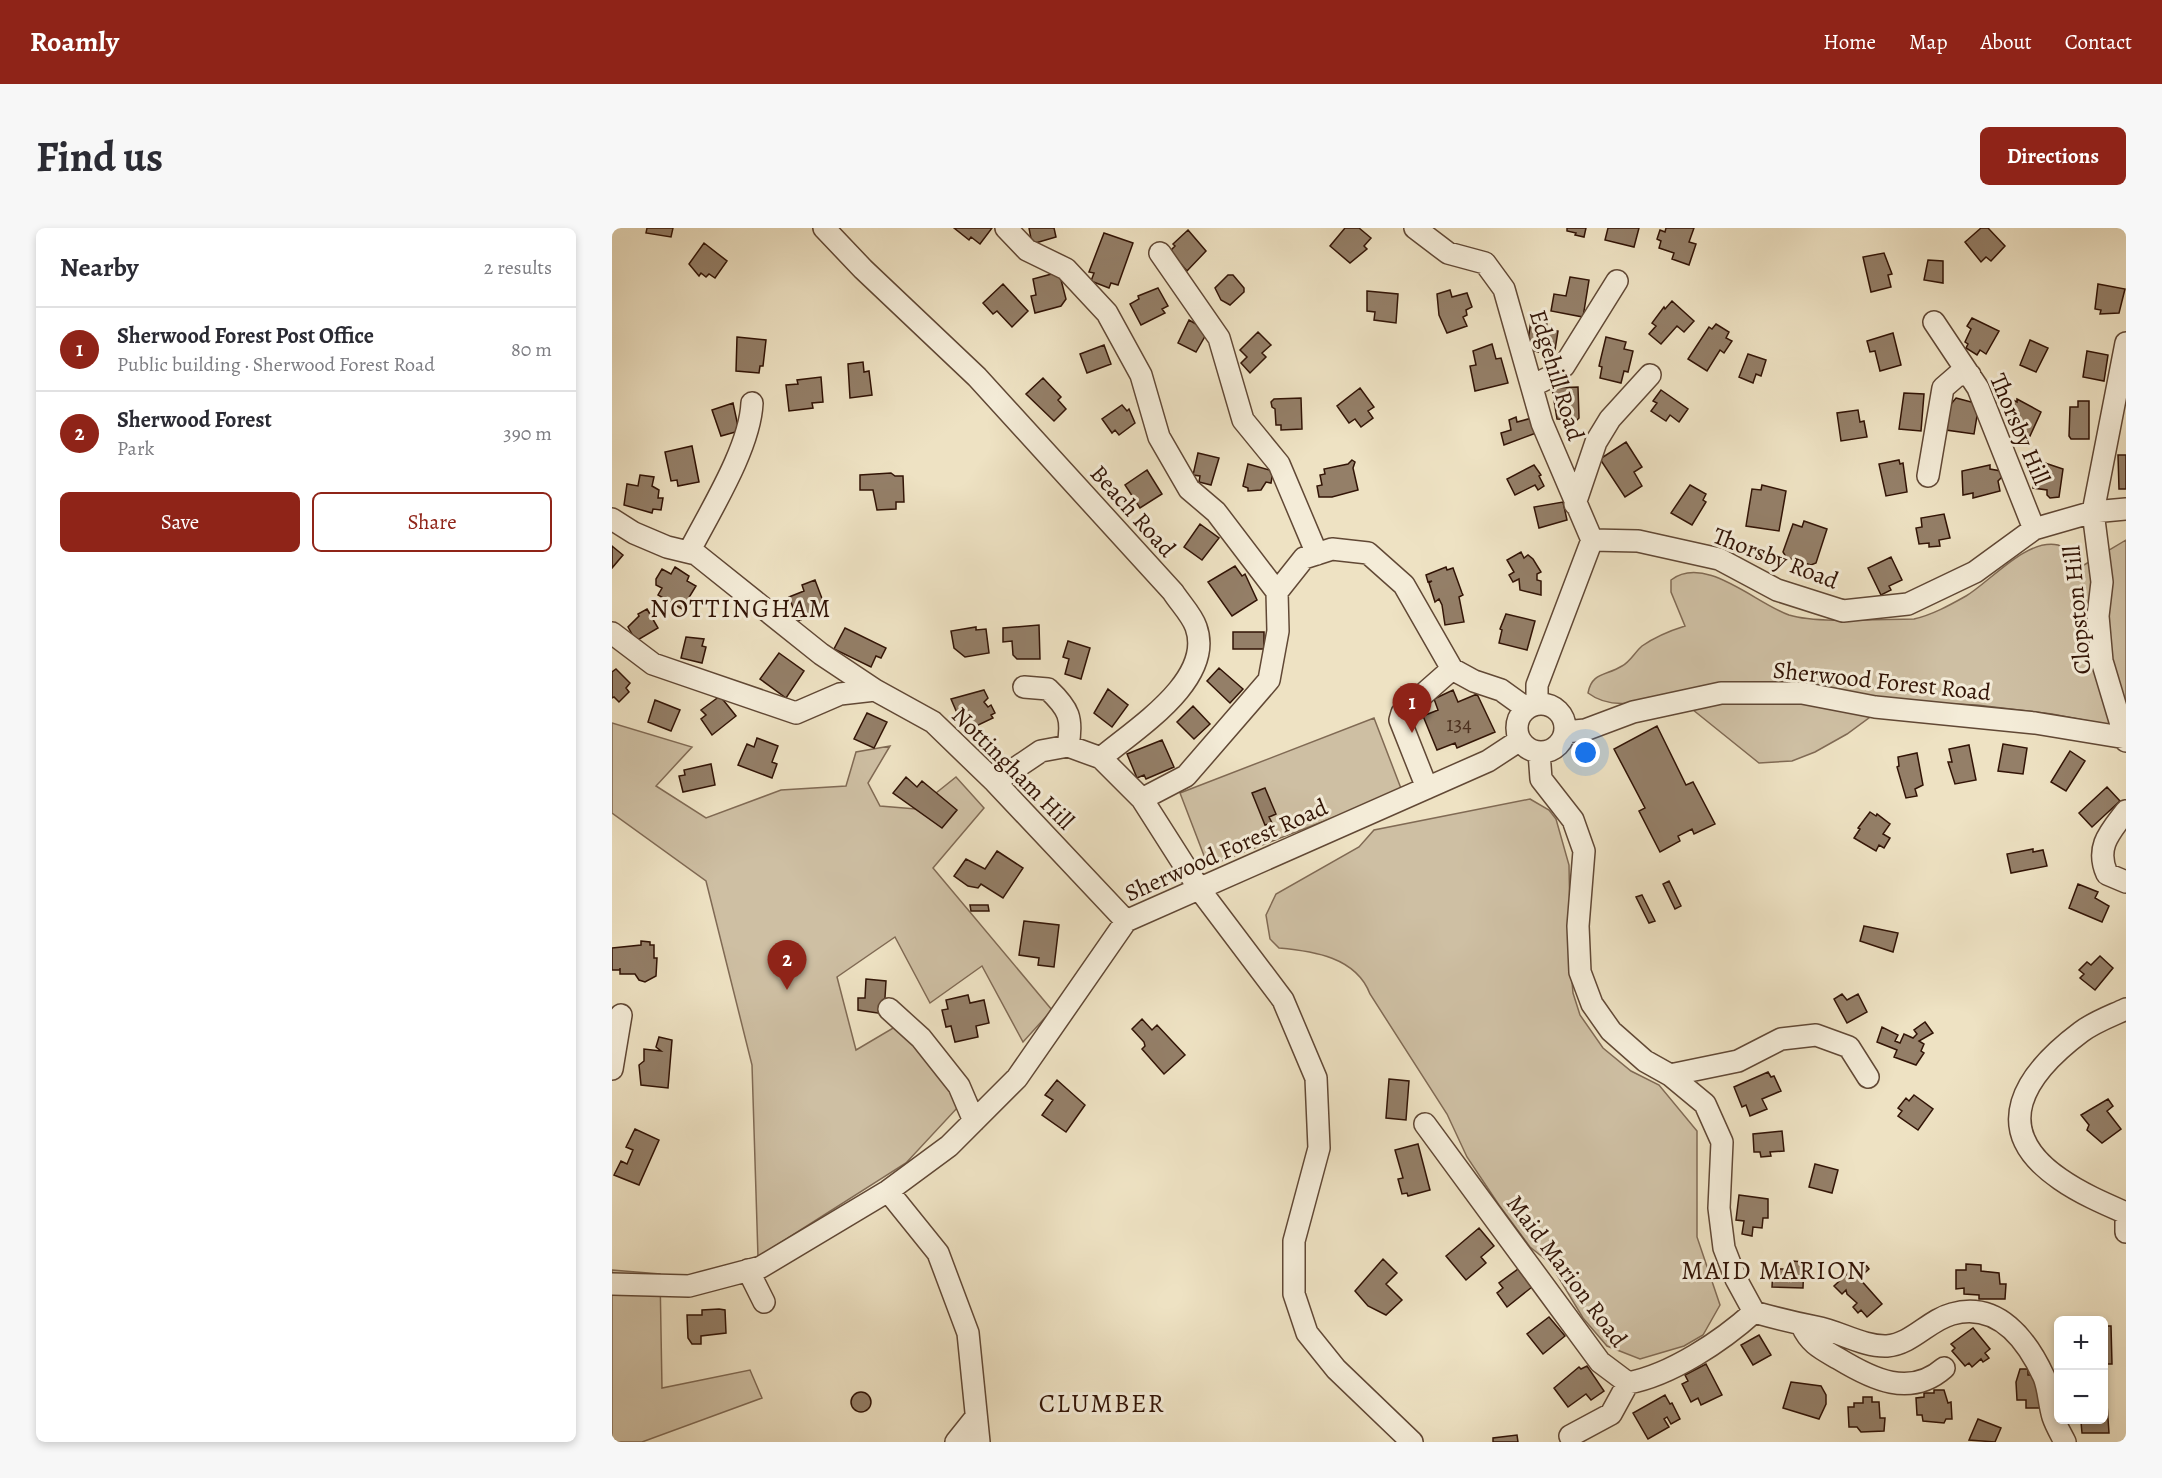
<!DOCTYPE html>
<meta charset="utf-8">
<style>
body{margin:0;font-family:Alegreya,serif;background:#f7f7f7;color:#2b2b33}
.controls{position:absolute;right:18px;bottom:18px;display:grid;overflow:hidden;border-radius:9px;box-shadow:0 3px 9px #0003}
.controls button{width:54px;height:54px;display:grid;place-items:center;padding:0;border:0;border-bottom:2px solid #e1e1e2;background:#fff;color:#2b2b33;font:30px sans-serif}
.you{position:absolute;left:974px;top:525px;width:21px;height:21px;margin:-15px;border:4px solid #fff;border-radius:50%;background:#1a73e8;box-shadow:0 0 0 9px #1a73e833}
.badge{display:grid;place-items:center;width:39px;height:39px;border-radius:50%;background:#8f2418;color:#fff;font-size:20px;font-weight:700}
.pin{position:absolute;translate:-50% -50px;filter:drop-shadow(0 2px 3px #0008)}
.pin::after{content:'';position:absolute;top:32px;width:21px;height:18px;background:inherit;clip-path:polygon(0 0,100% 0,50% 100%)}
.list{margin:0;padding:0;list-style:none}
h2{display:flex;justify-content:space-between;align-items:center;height:78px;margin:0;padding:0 24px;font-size:26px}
h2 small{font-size:20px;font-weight:400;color:#7c7c81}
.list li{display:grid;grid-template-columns:39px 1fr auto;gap:18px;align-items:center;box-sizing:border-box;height:84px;padding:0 24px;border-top:2px solid #e1e1e2}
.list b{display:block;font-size:22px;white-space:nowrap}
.list p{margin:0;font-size:20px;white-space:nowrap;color:#7c7c81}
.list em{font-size:20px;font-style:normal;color:#7c7c81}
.actions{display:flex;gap:12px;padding:18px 24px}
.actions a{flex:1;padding:14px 0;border:2px solid #8f2418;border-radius:9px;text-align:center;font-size:21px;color:#8f2418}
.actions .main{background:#8f2418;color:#fff}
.map{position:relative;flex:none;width:1514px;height:1214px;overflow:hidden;border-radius:9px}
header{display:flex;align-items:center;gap:36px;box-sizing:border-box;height:84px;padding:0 30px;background:#8f2418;color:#fff}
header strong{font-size:28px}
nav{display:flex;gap:33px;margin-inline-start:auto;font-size:21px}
.intro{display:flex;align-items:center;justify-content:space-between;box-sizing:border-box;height:144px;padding:0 36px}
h1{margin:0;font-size:42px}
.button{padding:15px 27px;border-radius:9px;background:#8f2418;color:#fff;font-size:21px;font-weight:700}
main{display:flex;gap:36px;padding:0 36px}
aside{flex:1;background:#fff;border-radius:9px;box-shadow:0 3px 9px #0003}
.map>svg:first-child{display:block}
.green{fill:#cebfa3;stroke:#806a54;stroke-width:1.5}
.building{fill:#947f68;stroke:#321406;stroke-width:1.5}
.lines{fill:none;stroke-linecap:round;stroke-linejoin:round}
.minor-casing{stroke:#614835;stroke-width:24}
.minor{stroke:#f4ecd8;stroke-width:21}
.labels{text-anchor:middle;stroke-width:6;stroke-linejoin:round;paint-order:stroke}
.number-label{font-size:21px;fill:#4a2f1e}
.street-label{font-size:24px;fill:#321406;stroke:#f4ecd8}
.neighbourhood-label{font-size:26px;letter-spacing:1.5px;fill:#321406;stroke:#f4ecd8}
</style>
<header>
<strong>Roamly</strong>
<nav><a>Home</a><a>Map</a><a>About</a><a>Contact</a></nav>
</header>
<div class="intro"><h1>Find us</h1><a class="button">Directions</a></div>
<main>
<aside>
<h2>Nearby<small>2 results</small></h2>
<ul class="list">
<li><span class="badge">1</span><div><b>Sherwood Forest Post Office</b><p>Public building · Sherwood Forest Road</p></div><em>80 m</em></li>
<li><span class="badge">2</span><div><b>Sherwood Forest</b><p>Park</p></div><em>390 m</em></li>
</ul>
<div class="actions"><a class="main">Save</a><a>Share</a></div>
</aside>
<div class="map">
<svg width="1514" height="1214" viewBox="0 0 1514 1214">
<rect width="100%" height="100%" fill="#eee2c3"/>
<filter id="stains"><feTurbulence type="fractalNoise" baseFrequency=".00333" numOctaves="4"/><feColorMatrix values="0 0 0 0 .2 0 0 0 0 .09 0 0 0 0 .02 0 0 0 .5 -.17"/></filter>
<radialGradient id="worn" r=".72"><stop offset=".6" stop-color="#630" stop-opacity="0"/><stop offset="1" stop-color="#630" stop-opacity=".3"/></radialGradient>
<path class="green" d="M1514,312V500L1440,486L1365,477L1280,473L1235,506L1203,524L1180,533L1147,535L1060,465C1033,473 1001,484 976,465C980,444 994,448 1010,438C1018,434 1023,424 1030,418C1043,409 1057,403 1073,398L1059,364V352C1093,326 1143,375 1177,387C1206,396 1270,391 1302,391C1320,387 1338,377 1354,368C1378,354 1414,310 1446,317C1455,320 1465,331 1472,337Z
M762,490L790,563L596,638L568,565Z
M0,495L80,519L44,558L94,590L169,562L234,558L244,524L278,518L256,555L268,578L304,581L344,549L372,580L321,640L440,782L411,814L370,738L318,775L283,709L225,749L244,822L293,793L347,878L294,935L146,1029L140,837L94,653L0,585Z
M918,571L937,582L944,591L957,637L959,742L961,765L968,787L991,820L1019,843L1047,857L1085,903V1009L1108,1077L1091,1107L1072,1118L1028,1131L995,1118L971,1090L938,1035L918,1019L887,977L855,929L835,886L758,766C744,729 701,723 667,720L658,711L654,687L664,666L747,619L762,602Z
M0,1042L48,1046L50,1160L138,1142L150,1170L30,1214H0Z"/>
<path class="building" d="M35,0H61L59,9L34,5Z
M342,0H380L368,16L359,9L357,12Z
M417,0H442L444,9L420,16Z
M733,0H747L759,10L752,18L755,21L738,35L718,18Z
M955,0H974L972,9L963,7L964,5L955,3Z
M996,0H1027L1022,19L993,12Z
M1054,0H1082L1077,14L1084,16L1077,37L1060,31L1062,25L1047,20L1049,13L1045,11L1048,2L1053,4Z
M1369,0H1376L1393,18L1379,33L1374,29L1369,34L1353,14Z
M576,2L594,23L575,43L558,23L563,18L561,16Z
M492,5L521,15L506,57L499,55L497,60L479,53L482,45L477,44Z
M92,15L115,33L103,50L97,46L94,49L89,45L87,48L77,36Z
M1272,25L1280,46L1276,47L1279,59L1259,64L1251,29Z
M1316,32L1331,33V55L1312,52Z
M447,44L454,71L449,78L423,85L419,68L424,67L421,51Z
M616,47H621L632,60V64L618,77L609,72L603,60Z
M958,49L977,52L971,89L939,83L942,66L954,68Z
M391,56L416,83L400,99L385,83L381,86L371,75Z
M1486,56L1513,61L1507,85L1488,86L1489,82L1483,81Z
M546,60L556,78L550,81L553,85L529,97L518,76L527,71L526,68Z
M838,62L840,69L855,65L860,79L854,82L855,87L851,89L855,98L835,105L827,87L825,66Z
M755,63L786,66L784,95L762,92L763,84L755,83Z
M1060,73L1082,93L1072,104L1065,98L1049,116L1037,106L1044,98L1040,95L1052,79L1053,81Z
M1360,90L1387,103L1374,126L1368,122L1365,127L1354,120L1356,116L1353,114L1359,101L1355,98Z
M577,92L596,103L584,124L566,115Z
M919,92L935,95L934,101L946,103L942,128L915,121Z
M1104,96L1117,104L1114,110L1120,113L1112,125L1108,122L1095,143L1076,131L1097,99L1100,101Z
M646,104L659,117L650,125L654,129L638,145L629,135L635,129L628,122Z
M1281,105L1289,137L1268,143L1263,123L1258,124L1255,113Z
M125,109L154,112L151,138H148L147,145L124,143Z
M994,109L1014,114L1012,121L1021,123L1016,144L1012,143L1009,155L988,150L990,139L987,138Z
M1418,112L1436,120L1424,144L1408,137Z
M880,116L884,131L889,130L896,155L863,163L858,138L864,137L861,123Z
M492,117L499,136L475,145L468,126Z
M1475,123L1496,127L1492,153L1471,149Z
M1136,126L1154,132L1149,148L1144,146L1141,155L1127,149Z
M251,134L252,144L257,143L260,167L238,170L236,136Z
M209,149L211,174L200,175L201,180L177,183L174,157L186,156L185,152Z
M431,150L449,169L446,172L454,181L442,193L414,166Z
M966,159L967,190L965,192L945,191L940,160Z
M748,160L762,179L756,183L761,190L749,199L743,191L737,195L725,178Z
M1049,162L1076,181L1067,194L1058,187L1054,193L1039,183L1045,175L1041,173Z
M1292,165L1312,166L1309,203L1287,201Z
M689,170L690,201L669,202V197H664L663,181L660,179L659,174L662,171Z
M1344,170L1367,176L1362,206L1334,202L1339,176Z
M1405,171L1429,184L1418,208L1411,205L1410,209L1399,205L1401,199L1395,195L1401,181L1397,179L1401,172L1405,174Z
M1466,173H1477V211H1459L1457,208L1458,179H1466Z
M121,175L127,203L109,208L100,182Z
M510,177L515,183L517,181L523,195L507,207L503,202L500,205L490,191Z
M1246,182L1248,194L1252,193L1255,209L1229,213L1225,185Z
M904,189L905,194L920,190L924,205L892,217L889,205L899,202L897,192Z
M1014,214L1030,239L1022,244L1030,258L1013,269L988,231Z
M80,218L87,254L66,258L65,252L59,253L53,224Z
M586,225L607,230L599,257L587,254L588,248L581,247Z
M1506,227H1514V261H1507Z
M740,232L743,234L741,240L746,262L720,269H707L705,258L710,257L708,247L713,246L712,241L736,236Z
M1287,232L1288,236L1291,235L1295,264L1274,268L1267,236Z
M1433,235L1451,241L1447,269L1438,270L1435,267V262L1421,260L1425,236L1433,237Z
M636,236L661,243L659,255L654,254L649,262L636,263V260L631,258Z
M922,237L929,247L927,248L932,258L926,262L923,257L903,267L895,251Z
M1378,237V241L1389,243L1390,249L1386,253L1388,263L1361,270V265L1351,267L1350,243Z
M535,242L550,266L528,280L513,257Z
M279,245L283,248H291L292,274H284V281L265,282L261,262H248V247Z
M28,247L42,249L40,258L47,262L46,270H51L49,282L41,281L40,285L12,277L15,256L26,258Z
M1078,257L1094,266L1091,272L1094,274L1080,297L1059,285Z
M1150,257L1174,263L1167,303L1134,298L1140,261L1149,262Z
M951,274L955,292L927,300L922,279Z
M1332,286L1338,310L1327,312L1328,318L1317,319V315L1307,316L1304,300L1310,299L1309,290Z
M1192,293L1215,301L1204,335L1199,337L1174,329L1171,324L1181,296L1190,299Z
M588,296L607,310L590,332L572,319Z
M0,318L11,327L0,340Z
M909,324L912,330L916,327L921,331L929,344L925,346V352L929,353V367L908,362L907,351L901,354L897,347L902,344L895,332Z
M1279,329L1290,352L1277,358L1279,362L1269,367L1256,340Z
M623,338L630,348L633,346L645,372L620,388L596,354Z
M63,339L77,348L75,353L84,358L70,381L46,367L50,360L44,357V351L50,341L59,346Z
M834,339L835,342L841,340L850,365L851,367L847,369L852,394L833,397L830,377L827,371L823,374L817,355L820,353L816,354L814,347Z
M203,352L214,381L186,393L177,369L192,363L190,357Z
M35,381L46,400L24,413L16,399L27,388L26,386Z
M894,386L923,393L915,422L887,415L890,402L888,401Z
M427,397L428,431H405L401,427L400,413L391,414V400Z
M364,399V402L374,401L377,425L353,429L342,420L339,403Z
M233,400L274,420L269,430L264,428L259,439L222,421Z
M621,404H652V421H621Z
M74,409L92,411L90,418L94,419L90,435L69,430Z
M456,413L478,420L469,451L453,446L457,431L451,429Z
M167,425L192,443L174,470L148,451Z
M607,440L631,461L618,475L595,453Z
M4,441L18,455L14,460L17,464L7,474L2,469L0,470V444Z
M496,461L516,477L500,499L482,485Z
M372,462L376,470L372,474L376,479L379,477L383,485L379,487L381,490L360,500L355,489L348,492L339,471Z
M841,462L846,474L865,466L883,504L845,520L843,515L825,522L811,488L826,482L822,471Z
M108,468L124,488L100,507L89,491L94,487L89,482Z
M43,472L68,482L59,503L36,494Z
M581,478L598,496L582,511L565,494Z
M255,485L275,494L262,520L242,511Z
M1045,498L1074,557L1081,554L1103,596L1082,606L1080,601L1066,608L1068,613L1048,624L1027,583L1033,580L1002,521Z
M145,510L166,518L160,534L165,536L160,550L126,537L135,516L142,519Z
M550,512L562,539L534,551L532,547L525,550L515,526Z
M1391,516L1415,520L1411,546L1386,543Z
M1357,517L1364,552L1343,556L1336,534H1340L1337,521Z
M1458,523L1473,533L1454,563L1439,554Z
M1305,525L1311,557L1303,561L1305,568L1294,570L1285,539L1287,538L1286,529Z
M99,536L103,557L71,564L67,548L73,547L72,542Z
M294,549L305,559L310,553L345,582L330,600L281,565Z
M1495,559L1508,573L1480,599L1467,585Z
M653,560L664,586L657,589L660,595L653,597L640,565Z
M1258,584L1264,588L1265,586L1278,596L1271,606L1278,610L1272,620L1267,617L1264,623L1242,610L1248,601L1246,600Z
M1421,621V624L1431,622L1435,638L1399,645L1395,626Z
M385,623L411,640L391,670L369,656L366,660L356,658L342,648L354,631L373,641Z
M1057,653L1069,678L1063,681L1051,656Z
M1466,656L1486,664L1483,670L1497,678L1490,694L1457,680Z
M1030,667L1043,693L1037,695L1024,669Z
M358,677H376L377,683H359Z
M412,693L447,697L442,739L426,737L427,730L407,727Z
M1252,698L1286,705L1281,724L1248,713Z
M29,713L38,714V717H42V730H45L44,748L33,754L27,752L23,746H8V740V742H0V720L29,717Z
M1488,728L1501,740L1483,762L1468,750L1472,746L1467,742L1475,734L1479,737Z
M254,751L274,753L272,786L246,782V770H253Z
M1230,766L1235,772L1246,766L1255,784L1235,795L1222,771Z
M356,767L358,775L372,772L377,795L364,798L366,809L343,814L339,798L334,799L330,782L336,781L334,772Z
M530,791L540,802L545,797L573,827L552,846L530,821L533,818L532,814L520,801Z
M1313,794L1321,805L1307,813L1312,816L1309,823L1312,825L1304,837L1282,829L1285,822L1265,814L1270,799L1286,807L1283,813L1288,815L1292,806L1301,810L1305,806L1302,802Z
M47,809L60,812L56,860L29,857L27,837L32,833V821L49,823L44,819Z
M1156,844L1159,849L1162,848L1169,863L1150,871L1155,881L1138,888L1134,877L1130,879L1122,859Z
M777,851L797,853L794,892L774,890Z
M445,852L473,877L454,904L430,887L441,872L433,867Z
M1302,867L1321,881L1306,902L1286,888L1290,883L1286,880L1294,870L1297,873Z
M1496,871L1501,878L1495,883L1509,901L1490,915L1475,902L1477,897L1469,887Z
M23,901L47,912L27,957L2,947L9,933L15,936L21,922L14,919Z
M1170,903L1172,923L1158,924L1159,928L1149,929L1148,924H1142L1141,906Z
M806,916L818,962L796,968L795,965L790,966L786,951L791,950L783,922Z
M1203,936L1226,942L1220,965L1197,959Z
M1127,967L1156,971V990H1151L1150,1000L1141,999L1140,1008L1130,1006L1132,993L1124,992Z
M867,1000L882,1018L869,1029L874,1035L854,1052L834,1028Z
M771,1031L785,1045L774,1056L790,1072L774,1087L756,1078L743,1063Z
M1250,1032L1257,1041L1247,1050L1270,1076L1255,1089L1249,1082L1246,1085L1241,1079L1245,1075L1235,1066L1234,1062L1230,1066L1222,1058Z
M1180,1033L1192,1034L1191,1060L1160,1059L1161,1041H1180Z
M1354,1036L1369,1037V1043L1387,1045L1388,1056H1394L1393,1071H1367V1067L1352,1066V1060L1344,1061V1042H1354Z
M906,1041L920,1059L895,1079L885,1065L891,1060L887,1055Z
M107,1081L113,1082L114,1105L89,1108V1116H80L76,1110L75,1087H90V1082Z
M937,1089L953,1108L931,1126L915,1106Z
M1492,1098H1499L1500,1136H1492Z
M1361,1100L1378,1121L1373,1125L1377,1130L1371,1134L1369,1131L1360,1139L1357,1135L1353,1138L1340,1123L1343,1120L1339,1116Z
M1147,1107L1159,1127L1141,1137L1129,1117Z
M1094,1136L1110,1167L1089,1177L1086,1170L1079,1174L1070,1156L1076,1153L1073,1147Z
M975,1138L992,1163L979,1172L974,1166L956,1179L942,1160L967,1139L969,1141Z
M1408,1141H1416V1147H1428V1180H1414V1172H1405L1404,1154Z
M1179,1154L1209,1158L1214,1167V1176L1207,1191L1171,1180Z
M1322,1162H1332L1336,1175L1339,1174L1340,1191H1334L1332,1195L1311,1193L1310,1187H1305L1304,1170L1312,1169V1165H1322Z
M239 1174a10 10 0 1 1 20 0a10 10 0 1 1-20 0Z
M1053,1167L1058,1176L1060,1175L1068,1191L1059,1196L1055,1189L1052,1191L1057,1199L1036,1211L1021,1185Z
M1251,1169H1260V1174H1267L1268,1190H1273L1272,1203L1249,1204L1245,1199H1237L1236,1179H1242V1175H1251Z
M1492,1176H1495L1497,1205H1470L1469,1194H1464L1463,1192H1492Z
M1366,1191L1389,1200L1383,1214L1357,1212Z
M905,1207L906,1214H881V1210Z"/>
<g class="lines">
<g class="minor-casing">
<path id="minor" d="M212,0L251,41L365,149L561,364C568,375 580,387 584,399C603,452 523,501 489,530
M394,0L415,22L454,41L495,85L529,147L547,209L577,261L604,284L665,364
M803,0L836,25L873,35L892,61L930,195L980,312
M548,25L607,110L631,192L667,236L705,326
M1322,94L1366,160L1422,301
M1514,115L1481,284L1490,354L1486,388L1490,433L1514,513
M920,158L938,149L952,138L1005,53
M1316,248L1331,160L1346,147H1358
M963,276L984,214L998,191L1038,147
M0,291L22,305L55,319L84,326L209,426L263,462
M980,312L1026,313L1107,331L1165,362L1231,383L1296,376L1363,344L1422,301L1481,284L1514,281
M77,324C98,283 138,220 140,175
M0,405L41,436L184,485L228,466L263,462L321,494L383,554L514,693
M412,459L436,461C457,481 461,490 456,518
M925,476V457L980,312
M905 500a24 24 0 1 1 48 0a24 24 0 1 1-48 0Z
M953,504L973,502L1021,484L1109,465H1190L1263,479L1423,495L1514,510
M927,524L929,551L961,592L972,623L966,698L968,744L980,776L999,803L1033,833L1058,847L1093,876L1110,914L1107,980L1112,1020L1124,1051L1142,1084C1163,1090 1183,1095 1204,1099C1227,1103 1251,1119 1275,1118C1300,1116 1317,1092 1340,1086C1386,1073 1415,1112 1432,1149C1437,1162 1437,1176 1441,1189C1444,1198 1449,1206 1453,1214
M383,554L429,523L456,518L489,530L530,571L588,662L671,772L704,850L707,920L682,1013V1066L695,1105L724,1141L800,1214
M815,560L788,492L790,485L840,441
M530,571L574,548L657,452L666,403L665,364L692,330L720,321L756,325L792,357L840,441L862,453L889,462L914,480
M1514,583C1498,604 1483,619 1495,646L1514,654
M277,781L309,810L347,858L362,893
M1514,781C1499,788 1482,794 1469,804C1413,846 1375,901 1448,951C1468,965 1491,975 1514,985
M0,841L9,787
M1058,847L1126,833L1169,811L1204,807L1237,819L1256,849
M813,896L988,1134L1016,1155C1059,1147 1110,1113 1142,1084
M276,963L326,1025L356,1105L367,1214
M1514,994V1004
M136,1042L152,1074
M0,1056L77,1058L149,1039L276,963L337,918L405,850L514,693L876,533L908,512
M1190,1098C1198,1116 1210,1121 1227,1131C1260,1151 1298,1170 1332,1140
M958,1208L999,1186L1016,1155
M344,1214L364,1189"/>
</g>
<use href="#minor" class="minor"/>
</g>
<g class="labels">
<g class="number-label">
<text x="847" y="503">134</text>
</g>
<g class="street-label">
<text transform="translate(945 147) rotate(73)" y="8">Edgehill Road</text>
<text transform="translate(1408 201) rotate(67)" y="8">Thorsby Hill</text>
<text transform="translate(521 283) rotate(48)" y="8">Beach Road</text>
<text transform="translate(1164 330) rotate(21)" y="8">Thorsby Road</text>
<text transform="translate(1465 382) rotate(-95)" y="8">Clopston Hill</text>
<text transform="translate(1270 453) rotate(6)" y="8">Sherwood Forest Road</text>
<text transform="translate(401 540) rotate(45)" y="8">Nottingham Hill</text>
<text transform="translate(614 622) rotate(-24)" y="8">Sherwood Forest Road</text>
<text transform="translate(955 1043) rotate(53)" y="8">Maid Marion Road</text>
</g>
<g class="neighbourhood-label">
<text x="129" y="389">NOTTINGHAM</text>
<text x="1162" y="1051">MAID MARION</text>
<text x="490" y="1184">CLUMBER</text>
</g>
</g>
<rect width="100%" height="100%" filter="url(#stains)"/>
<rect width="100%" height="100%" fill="url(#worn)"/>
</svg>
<div class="controls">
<button>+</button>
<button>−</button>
</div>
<div class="you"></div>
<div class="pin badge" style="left:800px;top:505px">1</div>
<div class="pin badge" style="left:175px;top:762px">2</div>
</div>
</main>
